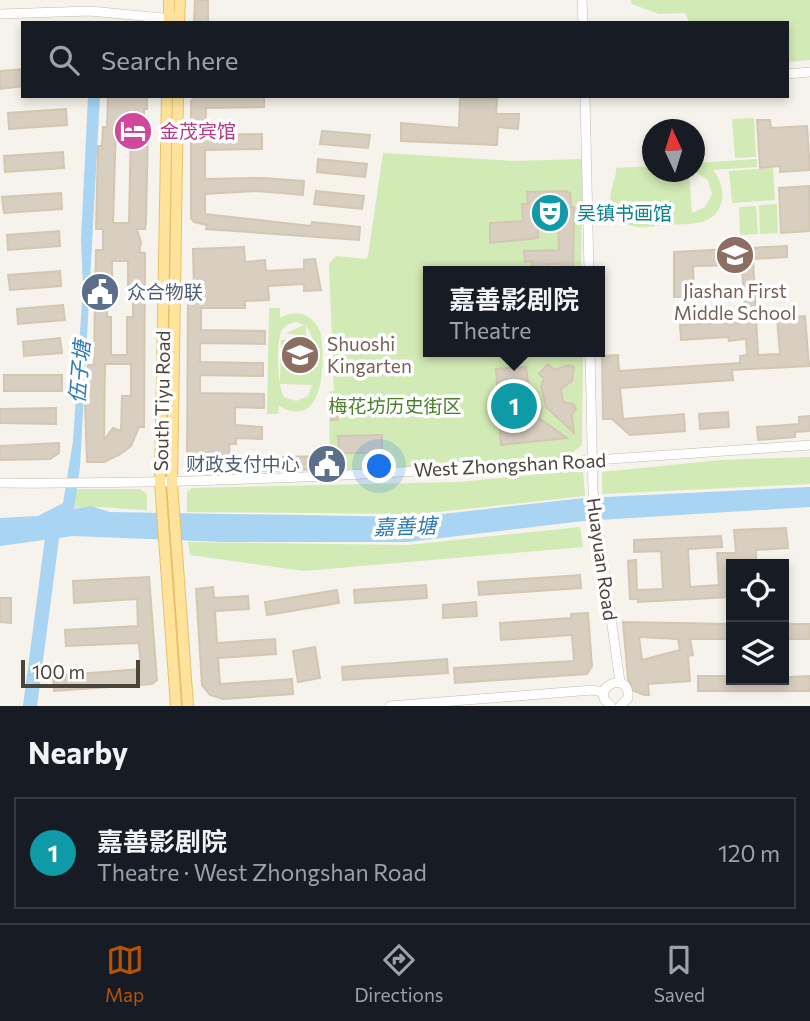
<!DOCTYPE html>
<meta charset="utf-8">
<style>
body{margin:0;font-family:Commissioner,"Noto Sans SC",sans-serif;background:#20242c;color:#f1f3f6}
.controls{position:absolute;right:21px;bottom:21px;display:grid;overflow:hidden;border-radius:0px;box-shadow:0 4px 10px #0003}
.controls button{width:63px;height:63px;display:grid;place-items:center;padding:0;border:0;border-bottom:2px solid #363941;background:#171b24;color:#f1f3f6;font:35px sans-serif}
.compass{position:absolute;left:642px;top:119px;width:63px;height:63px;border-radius:50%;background:#171b24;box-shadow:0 4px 10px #0003;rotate:356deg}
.scale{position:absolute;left:21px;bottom:18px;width:119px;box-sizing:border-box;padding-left:7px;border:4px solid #4b4439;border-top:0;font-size:19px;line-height:24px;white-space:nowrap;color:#4b4439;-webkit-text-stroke:5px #fff;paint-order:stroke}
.you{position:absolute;left:380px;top:467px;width:24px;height:24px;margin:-18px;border:5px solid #fff;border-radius:50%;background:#1a73e8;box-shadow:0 0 0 10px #1a73e833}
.badge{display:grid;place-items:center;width:46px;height:46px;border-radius:50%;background:#b45309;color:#fff;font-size:23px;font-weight:700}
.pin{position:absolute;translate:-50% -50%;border:4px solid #fff;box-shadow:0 2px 7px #0006}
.popup{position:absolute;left:423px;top:266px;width:182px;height:91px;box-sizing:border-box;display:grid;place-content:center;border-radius:0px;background:#171b24;filter:drop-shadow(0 2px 5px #0005);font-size:23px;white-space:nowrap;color:#9ea1a6}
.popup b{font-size:26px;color:#f1f3f6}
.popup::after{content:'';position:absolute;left:50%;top:100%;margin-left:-14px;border:14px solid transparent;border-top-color:#171b24}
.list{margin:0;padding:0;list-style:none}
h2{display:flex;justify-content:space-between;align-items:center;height:91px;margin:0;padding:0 28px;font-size:30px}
h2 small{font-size:23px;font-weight:400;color:#9ea1a6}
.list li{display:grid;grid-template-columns:46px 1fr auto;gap:21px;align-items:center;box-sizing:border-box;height:112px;margin:0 14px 14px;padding:0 14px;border:2px solid #363941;border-radius:0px}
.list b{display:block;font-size:26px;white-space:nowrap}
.list p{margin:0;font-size:23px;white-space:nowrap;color:#9ea1a6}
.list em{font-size:23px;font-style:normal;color:#9ea1a6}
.icon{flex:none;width:38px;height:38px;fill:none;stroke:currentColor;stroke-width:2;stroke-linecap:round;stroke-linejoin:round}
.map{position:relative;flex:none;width:810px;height:706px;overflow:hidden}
.search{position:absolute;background:#171b24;box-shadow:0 4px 10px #0003;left:21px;right:21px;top:21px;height:77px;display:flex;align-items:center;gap:18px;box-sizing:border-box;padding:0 24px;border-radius:0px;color:#9ea1a6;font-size:26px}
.sheet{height:217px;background:#171b24}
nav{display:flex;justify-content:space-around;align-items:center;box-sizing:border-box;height:98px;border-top:2px solid #363941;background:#171b24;font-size:19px;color:#9ea1a6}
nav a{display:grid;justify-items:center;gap:4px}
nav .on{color:#b45309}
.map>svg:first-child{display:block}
.green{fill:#d2eab5;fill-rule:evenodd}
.water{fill:#a9d4f2}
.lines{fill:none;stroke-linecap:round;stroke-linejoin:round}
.river{stroke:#a9d4f2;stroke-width:14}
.building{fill:#d8cfc1;stroke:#d3c7b4;stroke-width:2;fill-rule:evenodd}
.minor-casing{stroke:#c2bbae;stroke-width:10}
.major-casing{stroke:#e6c16a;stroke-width:12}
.minor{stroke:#fff;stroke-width:9}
.major{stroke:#ffe39c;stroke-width:10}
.labels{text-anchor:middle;stroke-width:7;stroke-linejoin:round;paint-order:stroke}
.hotel-label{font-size:19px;fill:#b23c85;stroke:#fff;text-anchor:start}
.culture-label{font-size:19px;fill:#0d838f;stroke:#fff;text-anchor:start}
.education-label{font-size:19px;fill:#785e54;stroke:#fff}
.service-label{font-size:19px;fill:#4e5e75;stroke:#fff;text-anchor:start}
.street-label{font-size:19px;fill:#4b4439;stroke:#fff}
.park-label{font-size:19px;fill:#4a7f2a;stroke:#fff}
.water-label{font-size:21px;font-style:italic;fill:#2e7ab2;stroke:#fff}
</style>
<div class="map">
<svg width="810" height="706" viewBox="0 0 810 706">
<rect width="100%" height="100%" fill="#f6f3ec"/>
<path class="green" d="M631,0H810V60L787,62V23H690L685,13L659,14L632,4Z
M754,118L756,157L735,158L732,119Z
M383,153L514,161L583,159L581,271H428V352H583L582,445L564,459L330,472L329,392L334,391L329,264L336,256L366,259L368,256Z
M757,159V167L713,170C727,187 727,214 702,222C690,225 676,224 664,225C654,226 642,229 632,226C623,223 616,217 612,208C606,193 617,181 616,168L652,166V172H694L695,163ZM695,172L708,180L712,194L705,207L692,213L689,173Z
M773,168L775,200L732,203L729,171Z
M777,204L778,233L760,234L759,205Z
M756,206L758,234L740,235L739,207Z
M269,308H280V318C297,309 312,314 320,331C326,358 325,433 279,406L278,414H267ZM297,322L304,325L286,333L306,337V325L313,339L281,340L280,384L312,385L308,396L296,401L284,397C277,387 276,340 282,330C286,324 291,323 297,322Z
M810,457V484L602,494V472L720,460Z
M583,470L585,496L420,514L187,512V492L192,488L459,482Z
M75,489H140L147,494V510C123,510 98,504 74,508Z
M580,527L583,547L304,571L190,555L188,542L408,545Z"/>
<path class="water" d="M88,96H100L80,467L74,509L91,506L110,512L416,517L584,498L810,487V507L583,521L408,542H223L73,536L0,546V518L38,516L63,503L73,441L83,286L81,240Z"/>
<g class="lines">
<path class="river" d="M30,706L54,523"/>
</g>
<path class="building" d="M195,0H208V23H194Z
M23,69V86L0,89V71Z
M108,96H147V109H144V128H148L146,222L145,229H137L141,243L139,252L145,253V261L144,427H139L131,446L119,455L104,462H87L85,405L88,365H94V354L96,250H103V229H96L98,146H102L103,127H107ZM116,126H131L129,223H113ZM112,261H128V298H133V317H127V355H111V317H107V297H112ZM105,364H131V396H122L121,431L113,428L104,440Z
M195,96H264V107L206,108L205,135L262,134V149L205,150V179L263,178L304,181L303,195L257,191L205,194V214L311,226L312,222L360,227L359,240L206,229L207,225L194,222L191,218V101Z
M460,99H497L496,114H519L518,129L498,127L497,145L401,141V123L459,128Z
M66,109L67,125L9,129L8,113Z
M757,120H770L771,128L807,126L810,170L780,172V166L760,168Z
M322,131L370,135L368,148L320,144Z
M63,152L64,168L5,172L4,156Z
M318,159L367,164L365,177L317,172Z
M809,186L810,231L781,233L779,188Z
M316,191L364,196L362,209L314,204Z
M565,191L570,193L571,207H574L573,271H560V264H547L548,271H533L532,261L525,262L524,251L559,250L558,206H538V238L490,243V223L523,221L522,204H528L527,192Z
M61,193L62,209L4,213L2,197Z
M59,231L60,246L8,250L7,235Z
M787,246V257L753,259L758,355L780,354L777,318L805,316L809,366L732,370L733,380L620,388L623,419L684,414L685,431L630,435L612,419H603L602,356L618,355L619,371L740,363V356L747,355L746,339L729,341L728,337L681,340L680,325L745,322L742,265L693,266L694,296L674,297V252Z
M244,247L245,262L265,260L266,271L304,269V260L315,259L321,290L304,291V284L268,286L269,300L245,301V308H201V330L265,331V344L200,343V362L263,363V376L200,375V393L264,394V408L235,407V425L262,427V439L236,438V444H229L230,458L330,456V469L219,472V466H198L187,456L188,291H194L193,249Z
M60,271L61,286L10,290L8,275Z
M63,305L65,320L18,324L17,309Z
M60,338L62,353L24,356L23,342Z
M548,364L554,370L568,365L574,367L572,381L561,389L563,402L573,404L576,409L572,414L574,433L546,407L541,386L544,378L539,374Z
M526,367L532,411L541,410L539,418L567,438L501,445L496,369Z
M4,375H62V391H4Z
M331,401H362V414L338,413V420H331Z
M56,408V424L0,423V409Z
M728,412L729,427L700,429L699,414Z
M810,416V431L795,432V437L758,440L757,427L799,424V417Z
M382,435V453H339L338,436Z
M59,443V453L50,459L0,460V446Z
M786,528L788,548L756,550V564H731V597L638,602V599H630L628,561L636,560L637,590L663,589L661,551L634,552V540L721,536L722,547L688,549L690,587L719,585L717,553H736L734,530Z
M580,575L581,588L479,595L478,582Z
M149,577L157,680L152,684L54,691L53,676L141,669L139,643L66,646L65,630L138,626L137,599L74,603L73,581Z
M426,585L427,598L355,603L354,590Z
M213,587L214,598L248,596L249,609L215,611L217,643L275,639L276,654L218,658L220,684L292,679L293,694L223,699L210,695L202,685L196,589Z
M337,590L339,603L267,615L265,602Z
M0,598H11V623L0,622Z
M476,602L477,616L443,618V605Z
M588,613L592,666L587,674L455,683L454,668L574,661L572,635L501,640L500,623L571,618V614Z
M623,622L731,624V639H690L693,655L688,656L690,681L648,684L649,695H644L634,691L628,679ZM639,637L678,639L680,650L642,660Z
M784,624H810V639H784Z
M315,647L320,678L298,682L293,651Z
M447,659L448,673L343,680L342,667Z
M698,676H731V680L810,676V691H698Z"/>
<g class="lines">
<g class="minor-casing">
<path id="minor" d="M582,0L583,23
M0,14L90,11L173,19
M787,74L810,72
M585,96L589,271
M590,352L593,491L620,682
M0,483C270,485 541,464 810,445
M390,706L592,690L603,692
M611,706C586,688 631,668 628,698L620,706"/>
</g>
<g class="major-casing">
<path id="major" d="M169,23V0
M179,23L180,0
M167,96L160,482L176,706
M178,96L172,483L188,706"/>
</g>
<use href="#minor" class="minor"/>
<use href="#major" class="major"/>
</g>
<defs>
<g id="hotel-disc" transform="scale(2.0125)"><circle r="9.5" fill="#d1479c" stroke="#fff"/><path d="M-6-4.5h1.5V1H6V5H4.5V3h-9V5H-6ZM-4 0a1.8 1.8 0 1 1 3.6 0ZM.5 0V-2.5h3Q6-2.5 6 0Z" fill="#fff"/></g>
<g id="theatre-disc" transform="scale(2.0125)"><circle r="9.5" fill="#0f9aa8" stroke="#fff"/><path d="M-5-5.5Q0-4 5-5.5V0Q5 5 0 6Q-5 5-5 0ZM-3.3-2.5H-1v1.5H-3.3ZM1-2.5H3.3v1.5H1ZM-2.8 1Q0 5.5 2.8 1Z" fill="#fff"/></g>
<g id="school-disc" transform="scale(2.0125)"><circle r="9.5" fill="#8d6e63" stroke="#fff"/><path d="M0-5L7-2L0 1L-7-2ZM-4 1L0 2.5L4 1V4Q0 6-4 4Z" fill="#fff"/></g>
<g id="civic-disc" transform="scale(2.0125)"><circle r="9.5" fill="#5c6f8a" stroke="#fff"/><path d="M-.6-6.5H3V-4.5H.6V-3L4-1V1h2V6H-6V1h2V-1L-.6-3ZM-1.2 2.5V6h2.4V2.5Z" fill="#fff"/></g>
</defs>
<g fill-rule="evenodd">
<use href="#hotel-disc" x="133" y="131"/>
<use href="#theatre-disc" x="550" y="213"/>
<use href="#school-disc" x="735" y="255"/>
<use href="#civic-disc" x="100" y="292"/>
<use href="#school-disc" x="300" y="355"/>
<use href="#civic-disc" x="327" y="464"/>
</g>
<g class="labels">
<g class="hotel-label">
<text x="160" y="138">金茂宾馆</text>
</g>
<g class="culture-label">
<text x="577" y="220">吴镇书画馆</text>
</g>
<g class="education-label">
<text x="735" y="298">Jiashan First<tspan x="735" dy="22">Middle School</tspan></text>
<text x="327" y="351" text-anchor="start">Shuoshi<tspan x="327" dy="22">Kingarten</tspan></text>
</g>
<g class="service-label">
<text x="127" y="299">众合物联</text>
<text x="300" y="471" text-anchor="end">财政支付中心</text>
</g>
<g class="street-label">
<text transform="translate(162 401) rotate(-89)" y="7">South Tiyu Road</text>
<text transform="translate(510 465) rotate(-3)" y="7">West Zhongshan Road</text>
<text transform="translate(602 559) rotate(82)" y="7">Huayuan Road</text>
</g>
<g class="park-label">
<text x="395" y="413">梅花坊历史街区</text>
</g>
<g class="water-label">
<text transform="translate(80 372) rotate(-85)" y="7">伍子塘</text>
<text transform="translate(405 527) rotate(-2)" y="7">嘉善塘</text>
</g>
</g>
</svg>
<div class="controls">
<button><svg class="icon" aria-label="locate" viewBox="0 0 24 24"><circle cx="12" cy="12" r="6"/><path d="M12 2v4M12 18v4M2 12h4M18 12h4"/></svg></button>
<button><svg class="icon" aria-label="layers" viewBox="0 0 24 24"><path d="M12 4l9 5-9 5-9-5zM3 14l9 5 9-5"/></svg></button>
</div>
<svg class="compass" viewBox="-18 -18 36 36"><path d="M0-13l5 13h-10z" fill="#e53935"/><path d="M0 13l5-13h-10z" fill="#9ea1a6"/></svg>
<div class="scale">100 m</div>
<div class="you"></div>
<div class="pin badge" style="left:514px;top:406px;background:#0f9aa8">1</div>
<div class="popup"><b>嘉善影剧院</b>Theatre</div>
<div class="search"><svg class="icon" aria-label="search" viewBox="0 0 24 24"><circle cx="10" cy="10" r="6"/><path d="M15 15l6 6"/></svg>Search here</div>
</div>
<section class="sheet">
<h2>Nearby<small></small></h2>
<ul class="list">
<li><span class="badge" style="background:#0f9aa8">1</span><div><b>嘉善影剧院</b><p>Theatre · West Zhongshan Road</p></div><em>120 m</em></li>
</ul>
</section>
<nav>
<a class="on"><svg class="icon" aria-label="map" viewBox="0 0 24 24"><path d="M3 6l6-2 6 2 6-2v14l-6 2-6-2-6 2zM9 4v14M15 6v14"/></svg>Map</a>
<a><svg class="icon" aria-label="directions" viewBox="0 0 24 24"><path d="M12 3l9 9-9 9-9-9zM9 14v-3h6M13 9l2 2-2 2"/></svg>Directions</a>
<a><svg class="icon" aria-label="saved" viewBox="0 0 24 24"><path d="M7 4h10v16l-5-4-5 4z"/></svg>Saved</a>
</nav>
